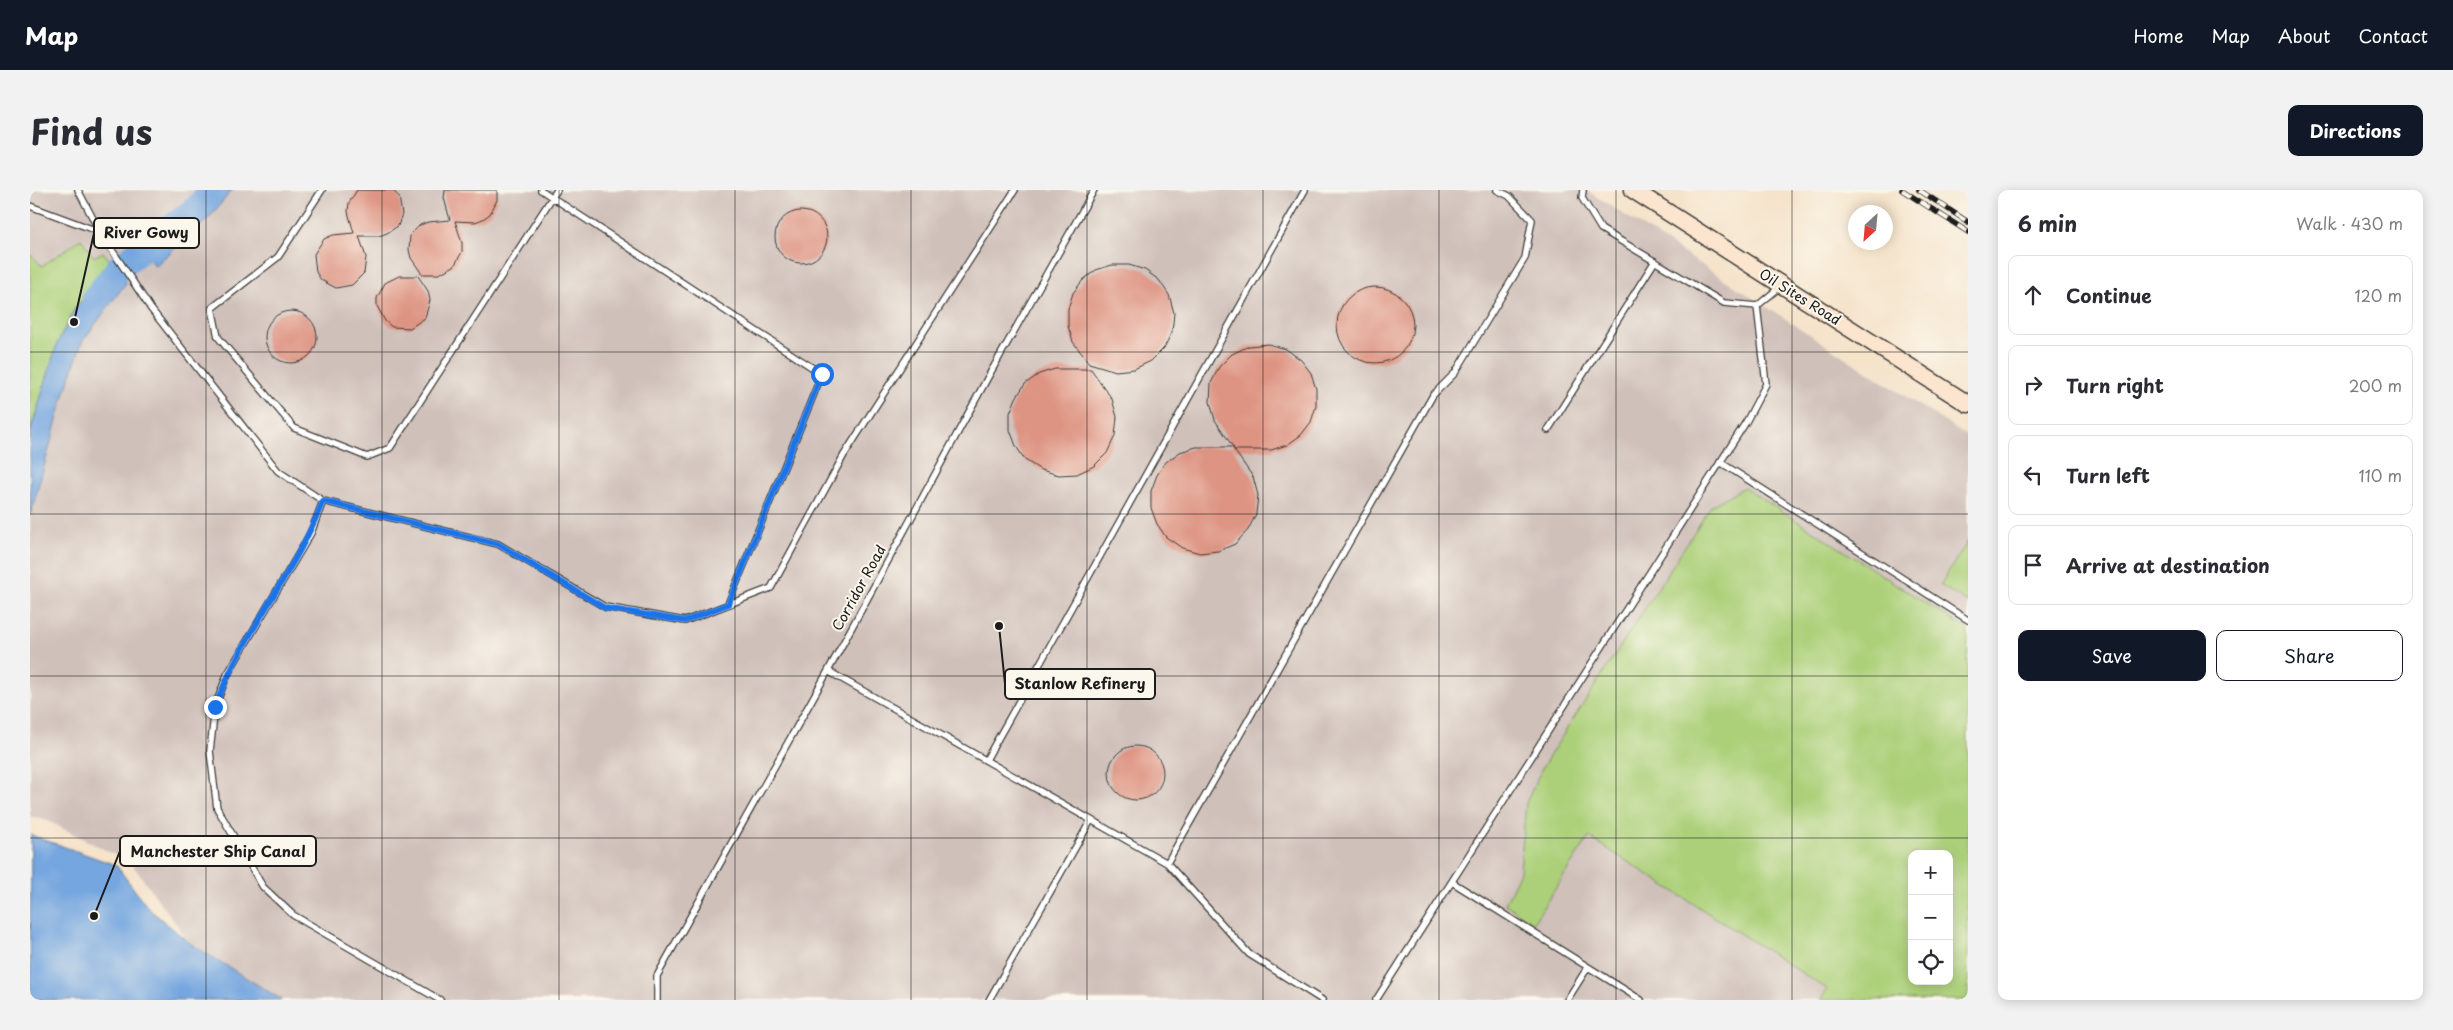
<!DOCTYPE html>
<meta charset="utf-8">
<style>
body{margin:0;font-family:"Playpen Sans",sans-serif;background:#f2f2f3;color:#2b2b33}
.controls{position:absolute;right:15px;bottom:15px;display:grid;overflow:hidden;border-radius:10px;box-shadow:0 2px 12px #0003}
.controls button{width:45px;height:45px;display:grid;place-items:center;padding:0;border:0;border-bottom:1px solid #e1e1e2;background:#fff;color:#2b2b33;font:25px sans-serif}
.compass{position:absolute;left:1818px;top:15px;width:45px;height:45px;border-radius:50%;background:#fff;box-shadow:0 2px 12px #0003;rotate:206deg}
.stop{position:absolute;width:15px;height:15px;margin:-11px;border:4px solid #1a73e8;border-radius:50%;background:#fff}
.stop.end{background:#1a73e8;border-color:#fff;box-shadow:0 1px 5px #0008}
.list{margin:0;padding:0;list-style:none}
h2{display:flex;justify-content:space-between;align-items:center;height:65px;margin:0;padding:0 20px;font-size:21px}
h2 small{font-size:16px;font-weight:400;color:#7c7c81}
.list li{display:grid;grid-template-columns:32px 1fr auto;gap:15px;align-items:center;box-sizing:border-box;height:80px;margin:0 10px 10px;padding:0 10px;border:1px solid #e1e1e2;border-radius:10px}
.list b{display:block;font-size:19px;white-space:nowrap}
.list em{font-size:16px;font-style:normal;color:#7c7c81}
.actions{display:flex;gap:10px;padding:15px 20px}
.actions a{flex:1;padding:11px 0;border:1px solid #111827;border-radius:10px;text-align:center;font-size:18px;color:#111827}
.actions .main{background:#111827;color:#fff}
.icon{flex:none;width:28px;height:28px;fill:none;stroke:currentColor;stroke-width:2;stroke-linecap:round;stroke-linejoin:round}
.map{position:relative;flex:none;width:1938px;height:810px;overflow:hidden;border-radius:10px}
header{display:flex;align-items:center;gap:30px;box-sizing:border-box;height:70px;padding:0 25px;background:#111827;color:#fff}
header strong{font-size:24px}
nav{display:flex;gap:28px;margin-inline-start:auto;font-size:18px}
.intro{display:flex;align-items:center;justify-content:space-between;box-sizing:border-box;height:120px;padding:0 30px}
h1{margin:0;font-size:35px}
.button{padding:12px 22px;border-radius:10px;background:#111827;color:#fff;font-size:18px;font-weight:700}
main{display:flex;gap:30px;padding:0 30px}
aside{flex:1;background:#fff;border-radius:10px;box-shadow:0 2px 12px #0003}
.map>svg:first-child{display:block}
.industrial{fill:#cfc0ba;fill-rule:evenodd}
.green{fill:#acd079;stroke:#64764a;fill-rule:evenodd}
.water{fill:#74a6df;stroke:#48617e}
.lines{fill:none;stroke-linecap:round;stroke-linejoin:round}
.river{stroke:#74a6df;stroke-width:26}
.building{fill:#de9483}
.lane-casing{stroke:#3d3a36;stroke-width:8}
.secondary-casing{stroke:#3d3a36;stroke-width:19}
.lane{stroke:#fff;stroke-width:5.5}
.secondary{stroke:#fce5cf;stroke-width:16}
.rail-casing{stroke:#1c1c1c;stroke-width:5.5}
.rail{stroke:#fbf7ec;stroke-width:4;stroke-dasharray:11;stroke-linecap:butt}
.route{stroke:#1a73e8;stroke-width:6}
.grid{fill:none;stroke:#1c1c1c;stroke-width:1;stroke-opacity:0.55}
.labels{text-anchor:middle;stroke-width:4;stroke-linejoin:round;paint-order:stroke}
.street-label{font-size:14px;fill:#1c1c1c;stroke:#fbf7ec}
.leader{fill:none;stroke:#1c1c1c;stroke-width:2}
.callout-dot{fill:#1c1c1c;stroke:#fbf7ec;stroke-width:2}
.callout{fill:#fbf7ec;stroke:#1c1c1c;stroke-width:2}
.callout-label{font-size:15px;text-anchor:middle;font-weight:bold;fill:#1c1c1c}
</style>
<header>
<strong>Map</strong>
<nav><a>Home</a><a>Map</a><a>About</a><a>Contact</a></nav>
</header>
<div class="intro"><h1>Find us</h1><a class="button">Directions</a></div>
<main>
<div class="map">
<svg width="1938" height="810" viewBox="0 0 1938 810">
<rect width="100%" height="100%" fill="#fbf7ec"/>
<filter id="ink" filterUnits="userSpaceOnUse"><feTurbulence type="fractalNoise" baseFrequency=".02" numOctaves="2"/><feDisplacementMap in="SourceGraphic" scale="10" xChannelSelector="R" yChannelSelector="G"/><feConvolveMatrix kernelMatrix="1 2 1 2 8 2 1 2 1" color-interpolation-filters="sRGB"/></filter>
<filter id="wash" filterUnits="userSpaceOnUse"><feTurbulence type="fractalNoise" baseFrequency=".0096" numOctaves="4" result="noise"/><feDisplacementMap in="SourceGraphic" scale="20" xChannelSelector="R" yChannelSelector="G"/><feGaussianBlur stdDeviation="1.12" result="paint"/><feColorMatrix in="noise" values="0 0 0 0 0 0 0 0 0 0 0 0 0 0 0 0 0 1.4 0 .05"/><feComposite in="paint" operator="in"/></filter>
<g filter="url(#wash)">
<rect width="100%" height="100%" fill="#f5e3ca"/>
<path class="industrial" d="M0,0H1556L1938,247V810H252L161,754L101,673L18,631L0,626ZM1882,664H1919V791H1882Z"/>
<path class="green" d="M51,49L64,67L73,62L83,75L45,118L27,154L0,243V64L12,76Z
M1714,297L1938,440V810H1791L1797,799L1559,647L1503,733L1475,714L1490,682L1496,613L1513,576L1681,316ZM1882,664H1919V791H1882Z
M1938,351V413L1910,395Z"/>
<path class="water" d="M176,0H202L178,29L125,76L105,47C131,37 157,21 176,0Z
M83,75L96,93L52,152L35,202L0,326V243L27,154L45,118Z
M1,645L86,675L119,719L161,754L252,810H0Z"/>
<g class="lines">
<path class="river" d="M65,108L90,76L167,18L181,0"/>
</g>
<g id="blocks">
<path class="building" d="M327,0H363L369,7L372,24L368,36L357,43L349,46H329L336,67L334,83L322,95L306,98L291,90L286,82L284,64L294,49L303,45L324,43L318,22L319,13Z
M415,0H467V10L460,24L453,29L445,32L425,31L432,53V62L424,76L409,84H392L381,68L379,60L380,45L390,35L398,32L420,30L414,8Z
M745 47a26 26 0 1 1 52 0a26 26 0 1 1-52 0Z
M1082,75H1099L1115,80L1129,90L1139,105L1144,123L1142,142L1134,158L1121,171L1104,179L1086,181L1059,173L1043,152L1038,136V119L1043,103L1053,90L1066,80Z
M369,86H388L398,101L400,110L395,128L380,138L362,137L355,131L347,116V108L355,93Z
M1307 135a38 38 0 1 1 76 0a38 38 0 1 1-76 0Z
M235 147a26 26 0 1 1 52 0a26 26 0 1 1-52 0Z
M1238,154L1256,159L1271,170L1281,183L1286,199V216L1281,232L1271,245L1257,255L1241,260H1205L1185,230L1180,212L1181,193L1189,177L1202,164L1219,156Z
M1025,179H1061L1082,209L1087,227L1085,246L1077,263L1064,276L1047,284L1029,285L1011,280L995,270L986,256L980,240V223L986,208L995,194L1009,184Z
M1166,257H1202L1223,287L1228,305L1226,324L1218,340L1205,354L1188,361L1170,363L1152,358L1136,347L1127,334L1121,318V301L1127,285L1136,272L1150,262Z
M1079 583a27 27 0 1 1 54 0a27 27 0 1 1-54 0Z"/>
</g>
</g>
<g filter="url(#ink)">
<use href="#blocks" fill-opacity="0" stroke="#3d3a36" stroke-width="1"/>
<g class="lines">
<g class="lane-casing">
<path id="lane" d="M48,0L70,42L121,119L248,281L293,311L468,354L575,417L655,431L741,398L814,265L985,0
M292,0L248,67L182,118L188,147L264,238L337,267L360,258L527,0
M511,0L792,184L698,414
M1553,0L1552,8L1571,39L1694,113L1727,116L1750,97
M0,16L70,42
M1518,240L1625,71
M1690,272L1938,430
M293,311L281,343L197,485L185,517L180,561L187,618L233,697L263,725L410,810
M798,481L1137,673L1219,764L1292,810
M956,570L1275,0
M1137,673L1403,205L1425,183L1495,68L1502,30L1479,6L1467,0
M1422,692L1611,810
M627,810V786L798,481L958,187L1064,0
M959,810L1061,630
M1346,810L1716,232L1736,194L1727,116
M1537,810L1558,777"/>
</g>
<g class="secondary-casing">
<path id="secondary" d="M1603,0L1938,214"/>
</g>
<use href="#lane" class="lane"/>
<use href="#secondary" class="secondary"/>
<g class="rail-casing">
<path id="rail" d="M1872,0L1938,42
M1889,0L1938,32"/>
</g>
<use href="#rail" class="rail"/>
</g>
</g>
<g class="lines" filter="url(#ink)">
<path class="route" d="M185,517C212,444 265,383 293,311L468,354L575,418L655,431L698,414L792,184"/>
</g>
<path class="grid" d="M176,0V810M352,0V810M529,0V810M705,0V810M881,0V810M1057,0V810M1233,0V810M1409,0V810M1586,0V810M1762,0V810M0,162H1938M0,324H1938M0,486H1938M0,648H1938"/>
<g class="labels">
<g class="street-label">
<text transform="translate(1770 107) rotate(32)" y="5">Oil Sites Road</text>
<text transform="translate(829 398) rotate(-61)" y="5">Corridor Road</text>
</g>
</g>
<path class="leader" d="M44 132L64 43M969 436L975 494M64 726L90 661"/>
<g class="callout-dot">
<circle cx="44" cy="132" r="5"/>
<circle cx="969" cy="436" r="5"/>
<circle cx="64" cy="726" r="5"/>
</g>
<g class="callout">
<rect x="64" y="28" width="105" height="30" rx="5"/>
<rect x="975" y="479" width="150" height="30" rx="5"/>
<rect x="90" y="646" width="196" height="30" rx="5"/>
</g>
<g class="callout-label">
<text x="116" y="48">River Gowy</text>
<text x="1050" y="499">Stanlow Refinery</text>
<text x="188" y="667">Manchester Ship Canal</text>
</g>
</svg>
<div class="controls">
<button>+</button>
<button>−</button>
<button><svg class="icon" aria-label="locate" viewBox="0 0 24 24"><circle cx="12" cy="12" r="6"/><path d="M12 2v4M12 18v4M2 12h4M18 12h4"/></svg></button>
</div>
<svg class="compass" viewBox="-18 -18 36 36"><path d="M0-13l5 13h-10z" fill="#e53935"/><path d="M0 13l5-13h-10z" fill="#7c7c81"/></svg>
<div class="stop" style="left:792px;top:184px"></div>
<div class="stop end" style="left:185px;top:517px"></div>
</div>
<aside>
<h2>6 min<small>Walk · 430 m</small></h2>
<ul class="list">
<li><svg class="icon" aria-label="ahead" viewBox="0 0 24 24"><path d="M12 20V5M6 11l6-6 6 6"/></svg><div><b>Continue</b></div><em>120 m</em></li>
<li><svg class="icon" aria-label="right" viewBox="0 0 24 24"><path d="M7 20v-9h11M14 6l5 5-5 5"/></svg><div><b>Turn right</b></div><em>200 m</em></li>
<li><svg class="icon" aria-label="left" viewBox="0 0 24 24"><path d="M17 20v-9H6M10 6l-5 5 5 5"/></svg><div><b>Turn left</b></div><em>110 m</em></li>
<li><svg class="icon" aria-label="arrive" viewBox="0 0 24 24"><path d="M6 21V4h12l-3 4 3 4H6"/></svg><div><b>Arrive at destination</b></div></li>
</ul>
<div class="actions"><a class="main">Save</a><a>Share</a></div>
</aside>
</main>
